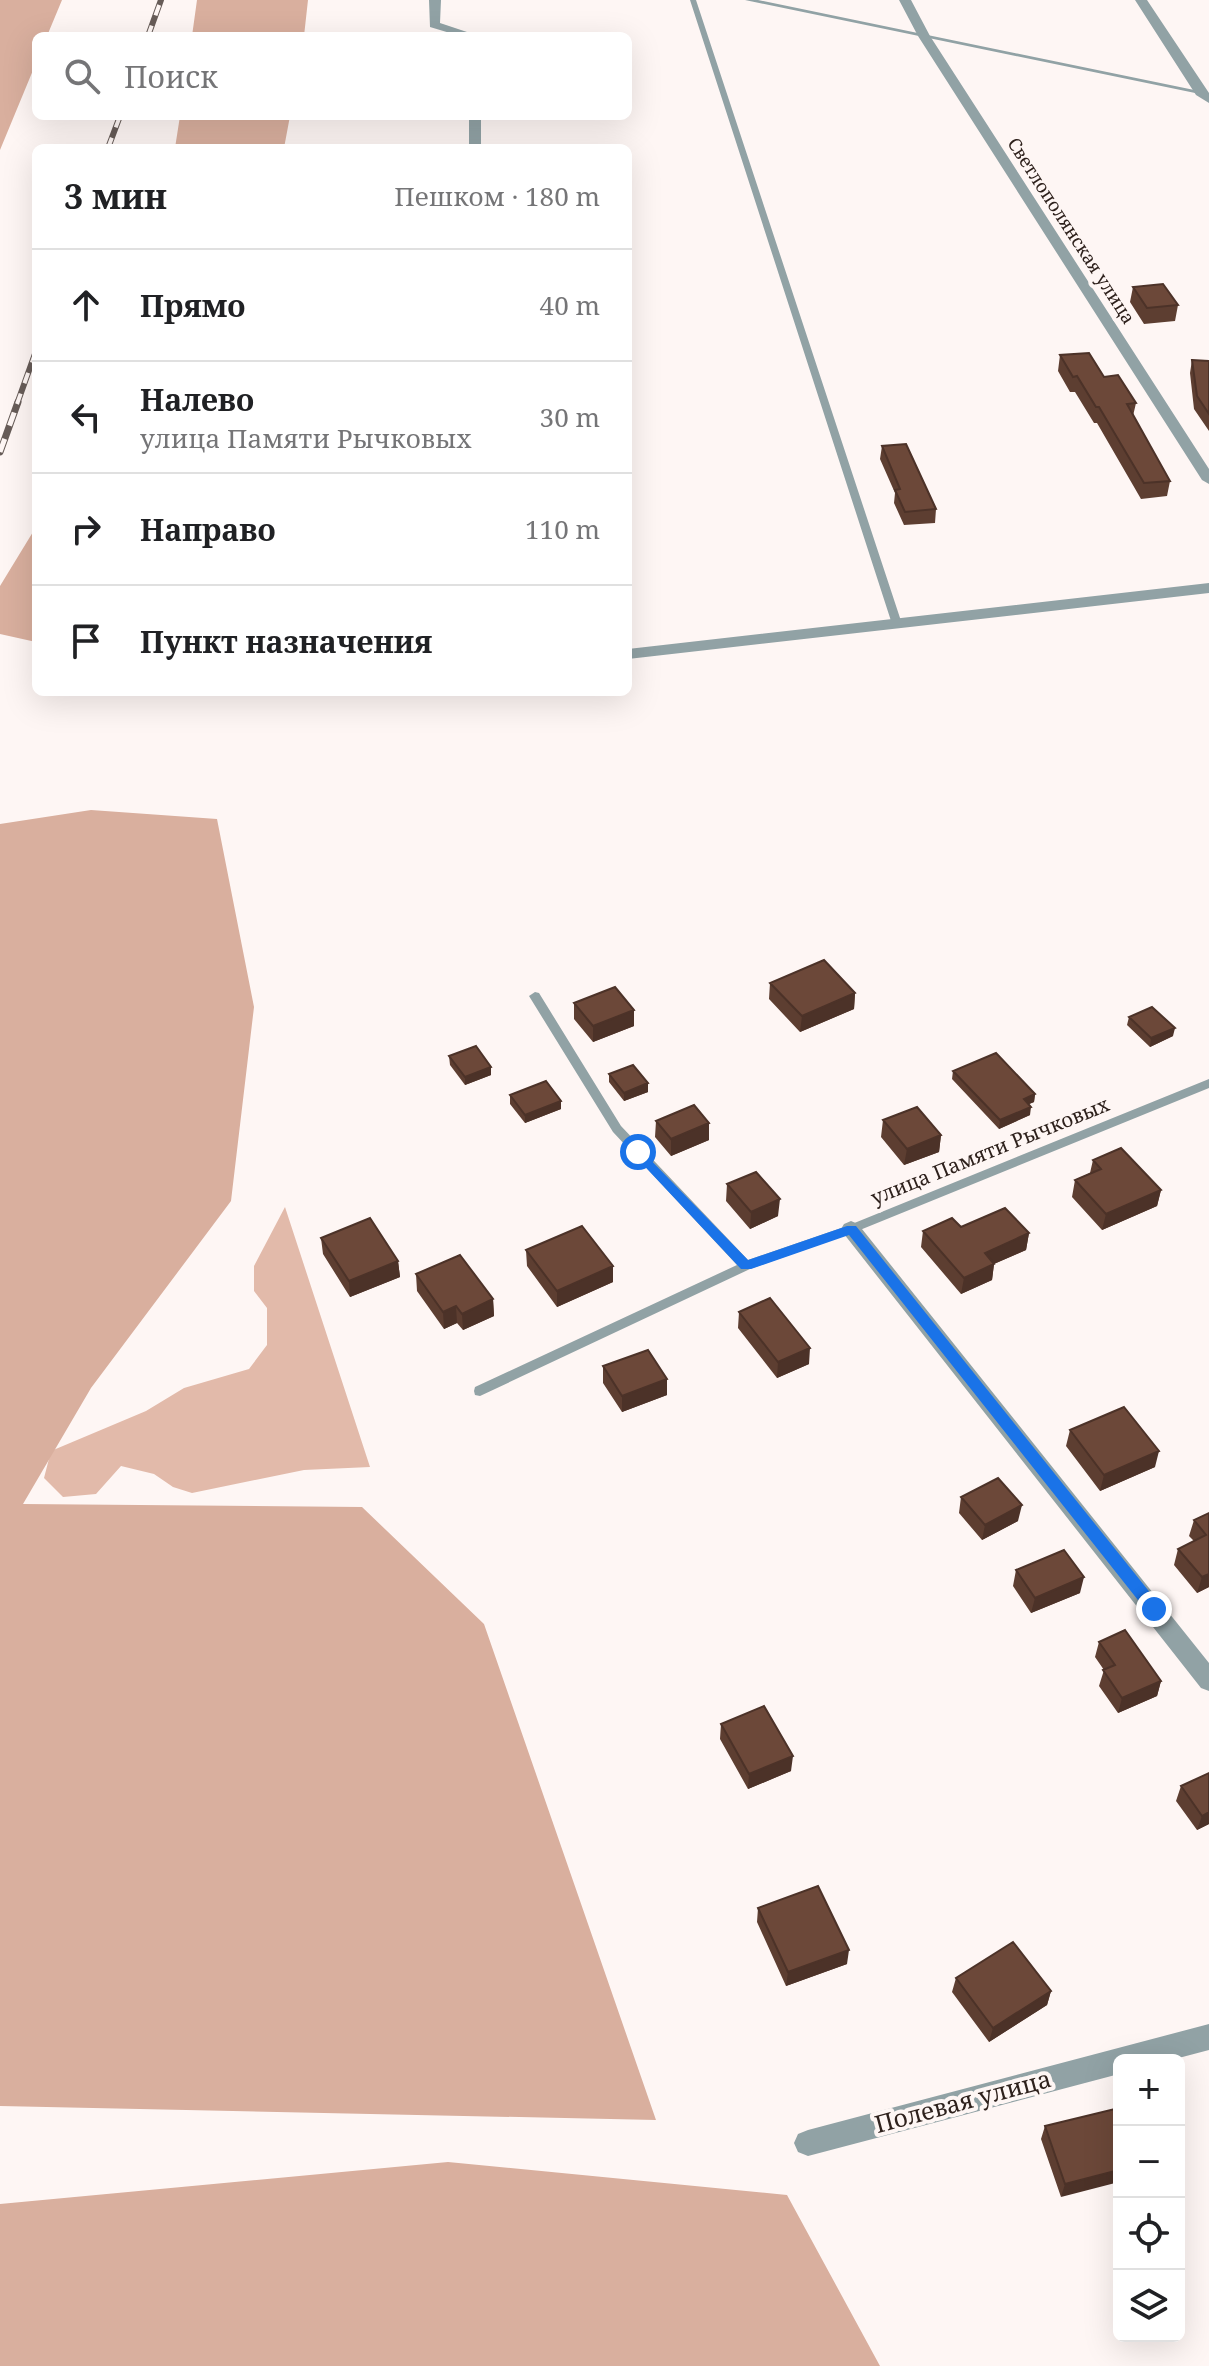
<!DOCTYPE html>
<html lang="ru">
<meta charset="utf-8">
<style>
body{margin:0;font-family:"Noto Serif",serif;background:#f2f2f2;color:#202124}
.controls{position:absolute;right:24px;bottom:24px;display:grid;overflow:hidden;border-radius:12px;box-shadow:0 8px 32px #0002}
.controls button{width:72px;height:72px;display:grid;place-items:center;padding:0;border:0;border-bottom:2px solid #e0e0e0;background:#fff;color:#202124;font:40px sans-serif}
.stop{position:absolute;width:24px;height:24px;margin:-18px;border:6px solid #1a73e8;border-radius:50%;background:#fff}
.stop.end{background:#1a73e8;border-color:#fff;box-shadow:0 2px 8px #0008}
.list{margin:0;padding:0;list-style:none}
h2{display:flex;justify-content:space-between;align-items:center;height:104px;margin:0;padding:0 32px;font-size:34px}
h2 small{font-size:26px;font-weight:400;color:#757577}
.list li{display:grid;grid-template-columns:52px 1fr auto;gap:24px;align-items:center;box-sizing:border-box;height:112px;padding:0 32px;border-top:2px solid #e0e0e0}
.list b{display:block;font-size:30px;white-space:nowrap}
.list p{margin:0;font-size:26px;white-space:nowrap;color:#757577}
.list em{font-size:26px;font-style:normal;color:#757577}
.icon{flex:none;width:44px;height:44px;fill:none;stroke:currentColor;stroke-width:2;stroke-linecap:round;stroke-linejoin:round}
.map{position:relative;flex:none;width:1209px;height:2366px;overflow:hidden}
.search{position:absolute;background:#fff;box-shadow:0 8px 32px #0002;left:32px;top:32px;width:600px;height:88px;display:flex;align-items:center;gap:20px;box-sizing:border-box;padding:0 28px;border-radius:12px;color:#757577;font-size:30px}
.panel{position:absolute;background:#fff;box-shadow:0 8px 32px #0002;left:32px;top:144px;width:600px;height:552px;border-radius:12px}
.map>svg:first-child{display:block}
.green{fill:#e2baaa}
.forest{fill:#d9af9e}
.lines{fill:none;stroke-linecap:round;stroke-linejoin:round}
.service{fill:#91a2a5;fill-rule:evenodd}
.minor{fill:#91a2a5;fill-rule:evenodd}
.rail-far1-casing{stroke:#675c58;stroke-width:6}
.rail-casing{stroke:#675c58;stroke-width:7}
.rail-far1{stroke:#fef6f4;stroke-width:4;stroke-dasharray:11;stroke-linecap:butt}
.rail{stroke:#fef6f4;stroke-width:5;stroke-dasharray:14;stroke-linecap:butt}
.wall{fill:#5d3e31}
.shaded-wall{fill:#4c3228}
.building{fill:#6c4839;stroke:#4c3228;stroke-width:2}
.route{fill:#1a73e8}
.labels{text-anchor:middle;stroke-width:8;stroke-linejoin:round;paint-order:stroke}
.far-street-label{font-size:18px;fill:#2e211c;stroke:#fef6f4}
.street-label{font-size:20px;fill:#2e211c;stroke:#fef6f4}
.near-street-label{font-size:24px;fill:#2e211c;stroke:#fef6f4}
</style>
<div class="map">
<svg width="1209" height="2366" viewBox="0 0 1209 2366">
<rect width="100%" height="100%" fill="#fef6f4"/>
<path class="green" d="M285,1207L370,1467L304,1470L192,1493L173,1487L154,1474L121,1466L96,1494L63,1497L44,1478L51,1451L146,1411L184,1388L249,1369L267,1345V1308L254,1291V1266Z"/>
<path class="forest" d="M0,0H62L47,36H36V63L0,150Z
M197,0H308L304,36H192Z
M180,116H290L284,148H175Z
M36,527V642L0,634V586Z
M91,810L217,819L254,1007L231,1201L91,1388L23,1504L362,1507L484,1624L656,2120L0,2106V824Z
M448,2162L787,2195L880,2366H0V2204Z"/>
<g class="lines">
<path class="service" d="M690,0H696L902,624L900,626H894L892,624Z
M745,0H758L1204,92L1200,94Z
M535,992L539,993L621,1126L748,1260L847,1226L1209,1079V1088L855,1232L750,1269L480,1396L475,1395L474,1391L475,1387L737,1265L613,1132L529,996Z"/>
<path class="minor" d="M429,0H441L440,23L479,36H460L430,27Z
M899,0H911L930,36L1209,469V484L1202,480L918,36Z
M1135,0H1147L1209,93V103L1196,95Z
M469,116H481V148H469Z
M1209,583V593L628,659V649Z
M851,1221L858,1224L1209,1663V1691L1201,1688L844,1234L841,1229L844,1224Z
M1209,2024V2050L1171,2060H1119V2074L808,2156L798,2152L794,2143L798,2134L808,2130Z"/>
<g class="rail-far1-casing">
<path id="rail-far1" d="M148,36L161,0
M108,148L120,116
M17,404L36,351"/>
</g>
<g class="rail-casing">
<path id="rail" d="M0,452L18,402"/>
</g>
<use href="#rail-far1" class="rail-far1"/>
<use href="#rail" class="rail"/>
</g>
<path class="wall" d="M1133,287L1178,305L1175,321L1144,324L1130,302Z
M1060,355L1104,377L1136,403L1133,416L1170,481L1167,496L1141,499L1097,423H1094L1075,392H1070L1058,371Z
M1192,360L1209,361V431L1194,409L1190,373Z
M882,446L936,509L935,523L904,525L894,503L895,493L880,459Z
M770,983L855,993L854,1009L800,1032L769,999Z
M574,1003L634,1010V1026L593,1042L574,1019Z
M1129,1017L1173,1036L1150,1047L1127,1025Z
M449,1056L491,1067V1075L465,1085L450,1065Z
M953,1071L1035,1094L1034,1102L1029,1104L1030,1115L999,1129L952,1079Z
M609,1074L648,1092L624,1101L609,1082Z
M510,1095L561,1101V1109L525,1123L510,1104Z
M883,1120L941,1135L939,1152L904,1165L881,1137Z
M656,1121L709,1140L671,1156L655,1137Z
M1093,1160L1161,1190L1157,1206L1102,1230L1072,1197L1075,1180L1090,1173Z
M727,1184L778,1216L750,1229L726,1201Z
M961,1227L1029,1233L1026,1250L994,1264L992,1280L961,1294L921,1247L923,1231Z
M321,1238L398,1261L400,1277L350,1297L323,1254Z
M526,1250L613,1282L557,1307L527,1266Z
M416,1274L493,1299L494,1316L463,1330L457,1323L444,1329L417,1291Z
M739,1312L809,1364L777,1378L738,1328Z
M603,1366L667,1379V1395L622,1412L603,1383Z
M1070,1430L1155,1467L1100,1491L1066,1446Z
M961,1497L1018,1521L982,1540L959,1513Z
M1209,1513V1587L1197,1593L1174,1565L1178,1549L1194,1541L1189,1536L1194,1520Z
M1016,1570L1080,1593L1031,1613L1013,1586Z
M1099,1642L1161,1681L1157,1696L1118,1713L1099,1686L1104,1670L1095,1657Z
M721,1724L791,1771L748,1789L720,1739Z
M1209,1773V1824L1197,1830L1176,1801L1181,1786Z
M758,1908L847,1964L786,1986L757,1922Z
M956,1978L1051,1991L1047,2005L989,2042L952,1992Z
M1119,2108L1061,2197L1041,2139L1045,2126Z"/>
<path class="shaded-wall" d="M855,993L854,1009L800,1032L802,1016Z
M634,1010V1026L593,1042V1026Z
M1175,1028L1173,1036L1150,1047L1151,1038Z
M491,1067V1075L465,1085V1077Z
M648,1083V1092L624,1101V1093Z
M1035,1094L1034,1102L1022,1107L1024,1099Z
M561,1101V1109L525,1123V1115Z
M1031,1107L1030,1115L999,1129L1000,1120Z
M709,1123V1140L671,1156V1139Z
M941,1135L939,1152L904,1165L907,1149Z
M1161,1190L1157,1206L1102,1230L1106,1214Z
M780,1199L778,1216L750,1229L751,1212Z
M1029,1233L1026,1250L982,1269L985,1253Z
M398,1261L400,1277L350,1297L349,1281Z
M994,1264L992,1280L961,1294L964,1278Z
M613,1266V1282L557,1307V1291Z
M493,1299L494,1316L463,1330L462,1314Z
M456,1306L457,1323L444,1329L443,1312Z
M810,1348L809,1364L777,1378L778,1362Z
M667,1379V1395L622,1412V1396Z
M1159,1451L1155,1467L1100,1491L1104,1475Z
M1022,1505L1018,1521L982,1540L985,1525Z
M1209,1574V1587L1197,1593L1202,1577Z
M1084,1577L1080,1593L1031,1613L1035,1598Z
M1161,1681L1157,1696L1118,1713L1122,1698Z
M793,1756L791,1771L748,1789L749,1774Z
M1209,1812V1824L1197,1830L1202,1816Z
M849,1950L847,1964L786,1986L788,1972Z
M1051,1991L1047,2005L989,2042L993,2028Z
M1119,2170V2182L1061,2197L1065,2184Z"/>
<path class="building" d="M1163,284L1178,305L1147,308L1133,287Z
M1089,353L1104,377L1118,375L1136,403L1127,404L1170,481L1144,483L1099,407H1096L1077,376L1073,377L1060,355Z
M1192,360L1209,361V414L1197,396Z
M906,444L936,509L905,512L895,490L900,489L882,446Z
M824,960L855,993L802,1016L770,983Z
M615,987L634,1010L593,1026L574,1003Z
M1152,1007L1175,1028L1151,1038L1129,1017Z
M476,1046L491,1067L465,1077L449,1056Z
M996,1053L1035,1094L1024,1099L1031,1107L1000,1120L953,1071Z
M633,1065L648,1083L624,1093L609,1074Z
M546,1081L561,1101L525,1115L510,1095Z
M694,1105L709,1123L671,1139L656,1121Z
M917,1107L941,1135L907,1149L883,1120Z
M1121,1148L1161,1190L1106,1214L1075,1180L1101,1169L1093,1160Z
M756,1172L780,1199L751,1212L727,1184Z
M1005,1208L1029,1233L985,1253L994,1264L964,1278L923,1231L952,1218L961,1227Z
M370,1218L398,1261L349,1281L321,1238Z
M582,1226L613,1266L557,1291L526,1250Z
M460,1255L493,1299L462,1314L456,1306L443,1312L416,1274Z
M770,1298L810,1348L778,1362L739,1312Z
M648,1350L667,1379L622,1396L603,1366Z
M1124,1407L1159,1451L1104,1475L1070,1430Z
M998,1478L1022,1505L985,1525L961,1497Z
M1209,1513V1574L1202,1577L1178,1549L1206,1535L1194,1520Z
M1064,1550L1084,1577L1035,1598L1016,1570Z
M1125,1630L1161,1681L1122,1698L1103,1670L1115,1665L1099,1642Z
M764,1706L793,1756L749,1774L721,1724Z
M1209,1773V1812L1202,1816L1181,1786Z
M818,1886L849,1950L788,1972L758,1908Z
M1013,1942L1051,1991L993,2028L956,1978Z
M1119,2108V2170L1065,2184L1045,2126Z"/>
<path class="route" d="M638,1147L748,1260L847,1226H856L1160,1605V1614H1149L849,1235L751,1269H741L634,1155V1149Z"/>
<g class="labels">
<g class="far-street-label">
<text transform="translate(1071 231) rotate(57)" y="6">Светлополянская улица</text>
</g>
<g class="street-label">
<text transform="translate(990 1151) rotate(-22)" y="7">улица Памяти Рычковых</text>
</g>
<g class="near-street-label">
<text transform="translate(963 2102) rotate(-15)" y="8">Полевая улица</text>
</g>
</g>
</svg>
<div class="controls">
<button>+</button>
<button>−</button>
<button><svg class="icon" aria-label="locate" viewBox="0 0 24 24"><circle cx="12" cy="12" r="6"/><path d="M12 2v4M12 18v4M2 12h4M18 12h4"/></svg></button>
<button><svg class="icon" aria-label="layers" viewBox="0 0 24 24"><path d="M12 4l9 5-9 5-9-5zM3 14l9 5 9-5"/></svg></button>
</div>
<div class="stop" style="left:638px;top:1152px"></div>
<div class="stop end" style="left:1154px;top:1609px"></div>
<div class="search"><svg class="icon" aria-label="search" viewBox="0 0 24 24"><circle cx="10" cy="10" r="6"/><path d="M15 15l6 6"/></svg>Поиск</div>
<section class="panel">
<h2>3 мин<small>Пешком · 180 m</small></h2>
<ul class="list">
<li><svg class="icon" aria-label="ahead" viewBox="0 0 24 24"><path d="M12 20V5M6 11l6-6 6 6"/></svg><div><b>Прямо</b></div><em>40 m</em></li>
<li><svg class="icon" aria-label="left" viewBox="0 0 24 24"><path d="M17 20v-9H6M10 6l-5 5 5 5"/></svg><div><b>Налево</b><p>улица Памяти Рычковых</p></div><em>30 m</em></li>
<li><svg class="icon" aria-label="right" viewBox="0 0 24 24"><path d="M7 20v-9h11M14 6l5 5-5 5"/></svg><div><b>Направо</b></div><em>110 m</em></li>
<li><svg class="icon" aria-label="arrive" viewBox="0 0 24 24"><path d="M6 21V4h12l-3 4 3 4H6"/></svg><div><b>Пункт назначения</b></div></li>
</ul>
</section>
</div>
